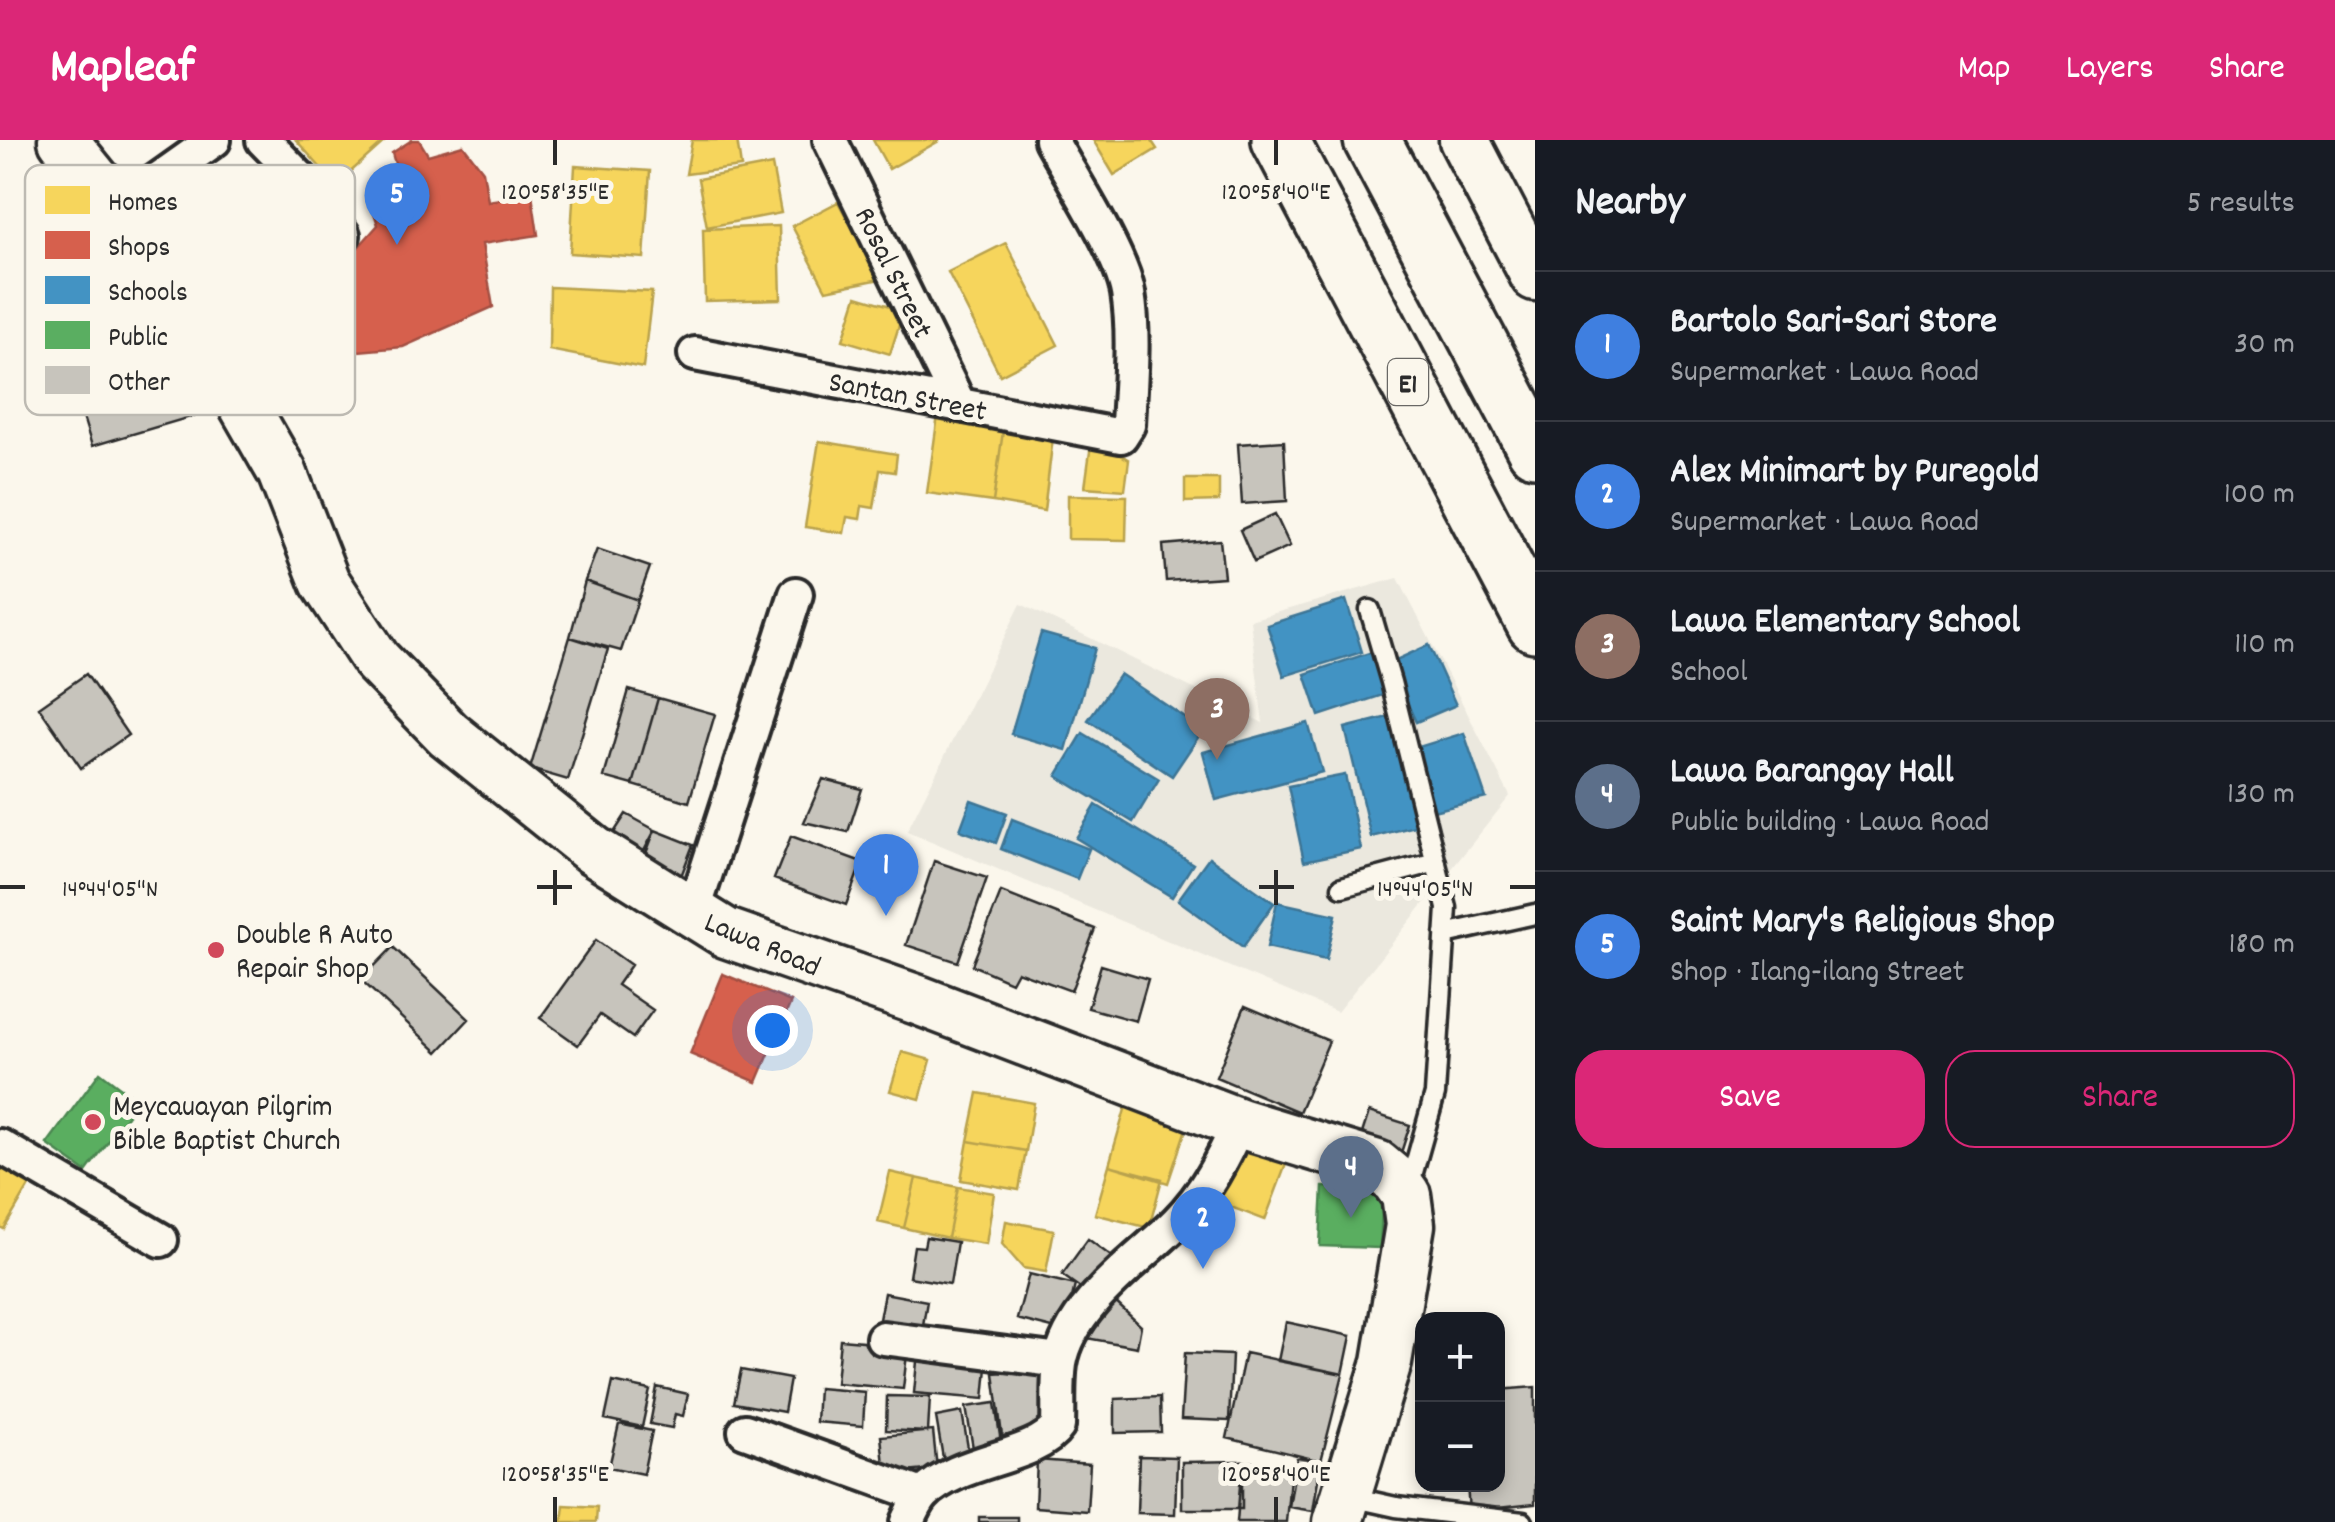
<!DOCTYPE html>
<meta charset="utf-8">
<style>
body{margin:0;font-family:Dekko,sans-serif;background:#242831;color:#f1f3f6}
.controls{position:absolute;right:30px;bottom:30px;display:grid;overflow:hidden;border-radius:20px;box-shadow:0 5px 15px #0003}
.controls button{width:90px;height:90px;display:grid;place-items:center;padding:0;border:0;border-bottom:2px solid #363941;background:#171b24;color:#f1f3f6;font:50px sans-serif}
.you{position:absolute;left:772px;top:890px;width:35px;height:35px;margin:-25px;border:8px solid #fff;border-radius:50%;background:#1a73e8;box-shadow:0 0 0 15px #1a73e833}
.badge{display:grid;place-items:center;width:65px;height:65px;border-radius:50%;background:#db2777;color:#fff;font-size:32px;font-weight:700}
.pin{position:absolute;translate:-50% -82px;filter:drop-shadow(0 2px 5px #0008)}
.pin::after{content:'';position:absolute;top:52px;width:35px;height:30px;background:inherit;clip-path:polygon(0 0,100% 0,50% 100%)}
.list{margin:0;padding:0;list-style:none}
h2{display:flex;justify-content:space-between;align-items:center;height:130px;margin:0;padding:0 40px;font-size:42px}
h2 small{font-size:32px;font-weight:400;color:#9ea1a6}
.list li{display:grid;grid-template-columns:65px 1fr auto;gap:30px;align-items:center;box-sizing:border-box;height:150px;padding:0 40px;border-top:2px solid #363941}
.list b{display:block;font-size:38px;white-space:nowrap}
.list p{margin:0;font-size:32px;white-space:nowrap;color:#9ea1a6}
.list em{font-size:32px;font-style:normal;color:#9ea1a6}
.actions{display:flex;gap:20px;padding:30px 40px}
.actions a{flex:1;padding:22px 0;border:2px solid #db2777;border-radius:30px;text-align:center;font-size:35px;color:#db2777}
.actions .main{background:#db2777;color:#fff}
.map{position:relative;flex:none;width:1535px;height:1382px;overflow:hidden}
header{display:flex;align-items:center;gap:60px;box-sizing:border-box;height:140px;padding:0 50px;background:#db2777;color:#fff}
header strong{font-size:48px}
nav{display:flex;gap:55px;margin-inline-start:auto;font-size:35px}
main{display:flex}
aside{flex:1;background:#171b24}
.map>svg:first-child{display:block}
.built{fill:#ebe8de}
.homes{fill:#f6d55c;stroke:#b9a24d;stroke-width:2.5}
.shops{fill:#d6604d;stroke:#a35043;stroke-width:2.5}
.schools{fill:#4393c3;stroke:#3c7495;stroke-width:2.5}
.public{fill:#5aae61;stroke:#4c8751;stroke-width:2.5}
.building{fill:#c7c4bc;stroke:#2b2b2b;stroke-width:2.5}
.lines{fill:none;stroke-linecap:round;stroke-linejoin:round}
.lane-casing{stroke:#2b2b2b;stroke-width:25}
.street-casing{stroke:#2b2b2b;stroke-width:40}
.secondary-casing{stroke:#2b2b2b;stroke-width:55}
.highway-casing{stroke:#2b2b2b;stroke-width:62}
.lane{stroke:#fbf7ec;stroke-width:18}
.street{stroke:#fbf7ec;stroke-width:32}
.secondary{stroke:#fbf7ec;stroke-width:48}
.highway{stroke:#fbf7ec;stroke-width:55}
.ticks{fill:none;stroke:#2b2b2b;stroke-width:4}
.poi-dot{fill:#d1495b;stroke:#fbf7ec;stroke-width:4}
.labels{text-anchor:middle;stroke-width:10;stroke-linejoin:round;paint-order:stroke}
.shield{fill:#fbf7ec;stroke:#696865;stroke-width:2.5}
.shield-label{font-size:28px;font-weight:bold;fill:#2b2b2b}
.street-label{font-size:30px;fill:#2b2b2b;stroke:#fbf7ec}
.poi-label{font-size:30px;fill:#2b2b2b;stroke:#fbf7ec;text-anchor:start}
.key{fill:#fbf7ec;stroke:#bdbab2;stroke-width:2.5}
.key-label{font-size:28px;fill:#2b2b2b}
.ticks-label{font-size:25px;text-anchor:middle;fill:#2b2b2b;stroke:#fbf7ec;stroke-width:10;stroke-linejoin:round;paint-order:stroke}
</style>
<header>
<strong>Mapleaf</strong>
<nav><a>Map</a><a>Layers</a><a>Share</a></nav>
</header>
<main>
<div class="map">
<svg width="1535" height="1382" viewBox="0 0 1535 1382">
<rect width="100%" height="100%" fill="#fbf7ec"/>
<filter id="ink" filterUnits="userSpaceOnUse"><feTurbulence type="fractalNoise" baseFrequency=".01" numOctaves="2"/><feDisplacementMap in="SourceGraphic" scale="20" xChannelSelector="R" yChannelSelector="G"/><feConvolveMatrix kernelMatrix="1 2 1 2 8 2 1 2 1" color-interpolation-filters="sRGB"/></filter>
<g filter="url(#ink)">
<path class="built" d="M1398,438L1510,656L1337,872L907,691L1021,464L1263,583L1250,480Z"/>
<path class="homes" d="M296,0H384L385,1L336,45Z
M692,0H737L741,27L686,34Z
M873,0H939V1L889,29Z
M1093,0H1151L1157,9L1114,35Z
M772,25L781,73L707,87L698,39Z
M575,26L650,31L644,118L570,113Z
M838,62L880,139L826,150L792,86Z
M779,86L781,159L705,161L703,89Z
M1006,103L1058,205L1000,235L948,132Z
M550,147L652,152L643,228L549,210Z
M857,156L904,170L890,214L843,200Z
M938,275L1004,284L993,362L927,353Z
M1004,284L1054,289L1044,371L993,362Z
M1092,297L1129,320L1125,350L1085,347Z
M819,301L897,314L895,332L880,330L874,368L862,366L860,379L847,377L844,393L805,387Z
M1185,339H1219V361L1185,362Z
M1068,355L1127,356L1126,400L1068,399Z
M902,912L931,920L920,959L890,951Z
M978,953L1034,963L1026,1011L968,1001Z
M1126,966L1187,986L1168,1043L1109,1025Z
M1238,1000L1288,1019L1265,1080L1215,1061Z
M968,1001L1026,1011L1019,1050L961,1040Z
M0,1025L31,1043L4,1089L0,1087Z
M1109,1025L1162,1039L1149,1088L1095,1074Z
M890,1032L916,1038L904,1088L878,1082Z
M916,1038L958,1047L948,1098L904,1088Z
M958,1047L994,1053L986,1104L948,1098Z
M1006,1081L1054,1090L1046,1132L1023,1128L1002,1104Z
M564,1365L597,1367L596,1382H562Z"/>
<path class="shops" d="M412,0H419L428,15L463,5L483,31L488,61L532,54L538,95L482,104L493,167L403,207L245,221L193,156L309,66L321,99L346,121L378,85L366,47L399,38L392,13Z
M723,834L791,862L757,942L690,914Z"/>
<path class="schools" d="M1346,460L1362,512L1284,536L1267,485Z
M1041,493L1095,508L1066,610L1011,594Z
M1429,505L1456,565L1416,582L1389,523Z
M1372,512L1386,554L1319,576L1305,534Z
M1120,534L1203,590L1172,636L1088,580Z
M1392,576L1419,685L1371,697L1345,588Z
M1308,583L1322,632L1216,660L1203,612Z
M1083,593L1159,639L1133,682L1057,636Z
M1464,593L1486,658L1429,672L1412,609Z
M1345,635L1361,709L1304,721L1288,646Z
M971,660L1007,673L996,703L960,690Z
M1096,665L1193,724L1172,757L1076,698Z
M1012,679L1089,709L1077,739L1001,709Z
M1209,717L1274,763L1243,807L1178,760Z
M1277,762L1336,775L1326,820L1267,807Z"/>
<path class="public" d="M100,932L138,961L86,1032L47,1004Z
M1323,1047L1383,1050L1380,1108L1320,1106Z"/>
<path class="building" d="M182,210L204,273L92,306L73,245Z
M1284,301L1287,361L1242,364L1238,304Z
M1275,374L1290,406L1254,422L1240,390Z
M1220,400L1224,437L1166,441L1163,405Z
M597,409L650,427L638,460L585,441Z
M585,441L638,460L621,511L570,497Z
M570,497L608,509L568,640L530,629Z
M86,534L128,595L81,628L39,567Z
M629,550L658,558L633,645L604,637Z
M658,558L715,574L689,662L633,645Z
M823,639L862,649L848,692L804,682Z
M626,674L655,690L637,724L606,705Z
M655,690L693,705L678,744L640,729Z
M791,696L862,722L846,765L774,739Z
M934,721L987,738L958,822L906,805Z
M1001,752L1095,789L1071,851L1017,831L1011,842L972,825Z
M596,800L631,825L617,845L653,870L633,898L600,875L578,905L540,878Z
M393,807L469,879L438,912L361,840Z
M1101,825L1148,839L1136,881L1088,868Z
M1245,866L1329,901L1299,972L1216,937Z
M1369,972L1410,985L1398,1022L1357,1009Z
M926,1097L957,1102L950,1144L909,1137L914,1106L924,1107Z
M1088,1099L1116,1120L1090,1155L1062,1135Z
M1029,1134L1075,1145L1064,1191L1017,1179Z
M884,1153L927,1161L921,1197L877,1190Z
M1111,1158L1141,1186L1137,1207L1075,1196Z
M1286,1182L1351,1196L1343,1234L1278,1221Z
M840,1199L908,1205L903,1249L836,1243Z
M918,1211L988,1217L984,1259L914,1253Z
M1185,1213L1232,1215L1229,1281L1181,1279Z
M1245,1213L1343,1234L1321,1321L1227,1298Z
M1041,1228L1048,1290L1002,1296L994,1233Z
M741,1230L790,1239L784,1272L734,1263Z
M613,1242L650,1250L642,1287L605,1279Z
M657,1247L688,1254L683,1276L675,1274L672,1288L650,1284Z
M1535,1247V1364L1469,1371L1467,1344H1498V1250Z
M818,1248L865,1252L863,1286L816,1282Z
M887,1256L930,1257L928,1292L886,1290Z
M1160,1257L1161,1292L1115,1293V1259Z
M995,1263L1002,1309L974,1314L966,1267Z
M962,1272L969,1314L943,1318L936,1277Z
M619,1284L652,1291L643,1334L609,1327Z
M933,1291L937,1329L885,1334L881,1296Z
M1139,1316L1177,1317L1175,1374L1137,1373Z
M1297,1317L1321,1321L1313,1371L1289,1367Z
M1037,1320L1090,1324L1087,1371L1035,1367Z
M1242,1321V1369H1182V1322Z
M1242,1321L1291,1326L1286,1382H1237Z
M979,1377H1017V1382H979Z"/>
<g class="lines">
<g class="lane-casing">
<path id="lane" d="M1370,470L1391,542L1447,768L1435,954L1408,1050
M1342,747L1436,722
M1445,794L1535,774
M1346,1356L1396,1367L1523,1382"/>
</g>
<g class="street-casing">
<path id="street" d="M263,0L303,41L343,95
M830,0L959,264
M118,68L214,0
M695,214L1121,296L1128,285C1130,242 1135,196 1128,153C1121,113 1072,39 1051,0
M693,773L796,454
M0,1006L161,1100
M883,1198L1060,1221
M745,1291L922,1355
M908,1382C912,1373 917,1361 924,1354C959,1318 1036,1319 1058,1286C1059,1266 1057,1244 1060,1224C1070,1165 1138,1121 1177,1082C1205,1054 1223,1019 1239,983"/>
</g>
<g class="secondary-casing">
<path id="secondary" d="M63,0L118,68L232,245L282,332L325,442L376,520L448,594L593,710L726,793L918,860L1239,983L1377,1025L1396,1041L1406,1055L1410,1085L1387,1222L1338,1382
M1464,0L1535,136"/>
</g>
<g class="highway-casing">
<path id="highway" d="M1280,0L1535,484
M1372,0L1535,308"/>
</g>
<use href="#lane" class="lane"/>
<use href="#street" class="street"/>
<use href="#secondary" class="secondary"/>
<use href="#highway" class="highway"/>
</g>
</g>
<path class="ticks" d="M555,0V25M1276,0V25M555,730V765M1276,730V765M0,747H25M537,747H572M1259,747H1294M1510,747H1535M555,1357V1382M1276,1357V1382"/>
<g class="poi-dot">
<circle cx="216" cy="810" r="10"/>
<circle cx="93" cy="982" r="10"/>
</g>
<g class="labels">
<rect class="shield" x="1388" y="219" width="40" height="46" rx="8"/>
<g class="shield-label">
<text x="1408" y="252">E1</text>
</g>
<g class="street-label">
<text transform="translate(895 132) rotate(64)" y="10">Rosal Street</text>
<text transform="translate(908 255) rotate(11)" y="10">Santan Street</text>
<text transform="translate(763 803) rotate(23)" y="10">Lawa Road</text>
</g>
<g class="poi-label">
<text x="236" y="803">Double R Auto<tspan x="236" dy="34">Repair Shop</tspan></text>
<text x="113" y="975">Meycauayan Pilgrim<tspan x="113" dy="34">Bible Baptist Church</tspan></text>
</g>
</g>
<rect x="25" y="25" width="330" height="250" rx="15" class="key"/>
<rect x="45" y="46" width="45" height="28" fill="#f6d55c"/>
<rect x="45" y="91" width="45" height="28" fill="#d6604d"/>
<rect x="45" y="136" width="45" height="28" fill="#4393c3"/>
<rect x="45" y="181" width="45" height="28" fill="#5aae61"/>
<rect x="45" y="226" width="45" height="28" fill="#c7c4bc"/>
<g class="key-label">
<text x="108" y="70">Homes</text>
<text x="108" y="115">Shops</text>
<text x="108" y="160">Schools</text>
<text x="108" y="205">Public</text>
<text x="108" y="250">Other</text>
</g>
<g class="ticks-label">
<text x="555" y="59">120°58'35"E</text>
<text x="1276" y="59">120°58'40"E</text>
<text x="110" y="756">14°44'05"N</text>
<text x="1425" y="756">14°44'05"N</text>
<text x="555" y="1341">120°58'35"E</text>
<text x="1276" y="1341">120°58'40"E</text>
</g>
</svg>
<div class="controls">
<button>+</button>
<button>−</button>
</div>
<div class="you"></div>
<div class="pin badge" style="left:886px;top:776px;background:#3f7fe0">1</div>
<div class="pin badge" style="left:1203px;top:1129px;background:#3f7fe0">2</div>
<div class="pin badge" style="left:1217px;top:620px;background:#8d6e63">3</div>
<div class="pin badge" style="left:1351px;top:1078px;background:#5c6f8a">4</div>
<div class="pin badge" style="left:397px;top:105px;background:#3f7fe0">5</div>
</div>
<aside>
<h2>Nearby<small>5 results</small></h2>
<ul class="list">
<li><span class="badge" style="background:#3f7fe0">1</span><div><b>Bartolo Sari-Sari Store</b><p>Supermarket · Lawa Road</p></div><em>30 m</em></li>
<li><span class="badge" style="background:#3f7fe0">2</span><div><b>Alex Minimart by Puregold</b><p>Supermarket · Lawa Road</p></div><em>100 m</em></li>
<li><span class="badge" style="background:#8d6e63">3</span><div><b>Lawa Elementary School</b><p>School</p></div><em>110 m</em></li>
<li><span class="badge" style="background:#5c6f8a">4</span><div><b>Lawa Barangay Hall</b><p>Public building · Lawa Road</p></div><em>130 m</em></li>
<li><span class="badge" style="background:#3f7fe0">5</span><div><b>Saint Mary's Religious Shop</b><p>Shop · Ilang-ilang Street</p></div><em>180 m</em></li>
</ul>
<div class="actions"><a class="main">Save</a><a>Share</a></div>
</aside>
</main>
